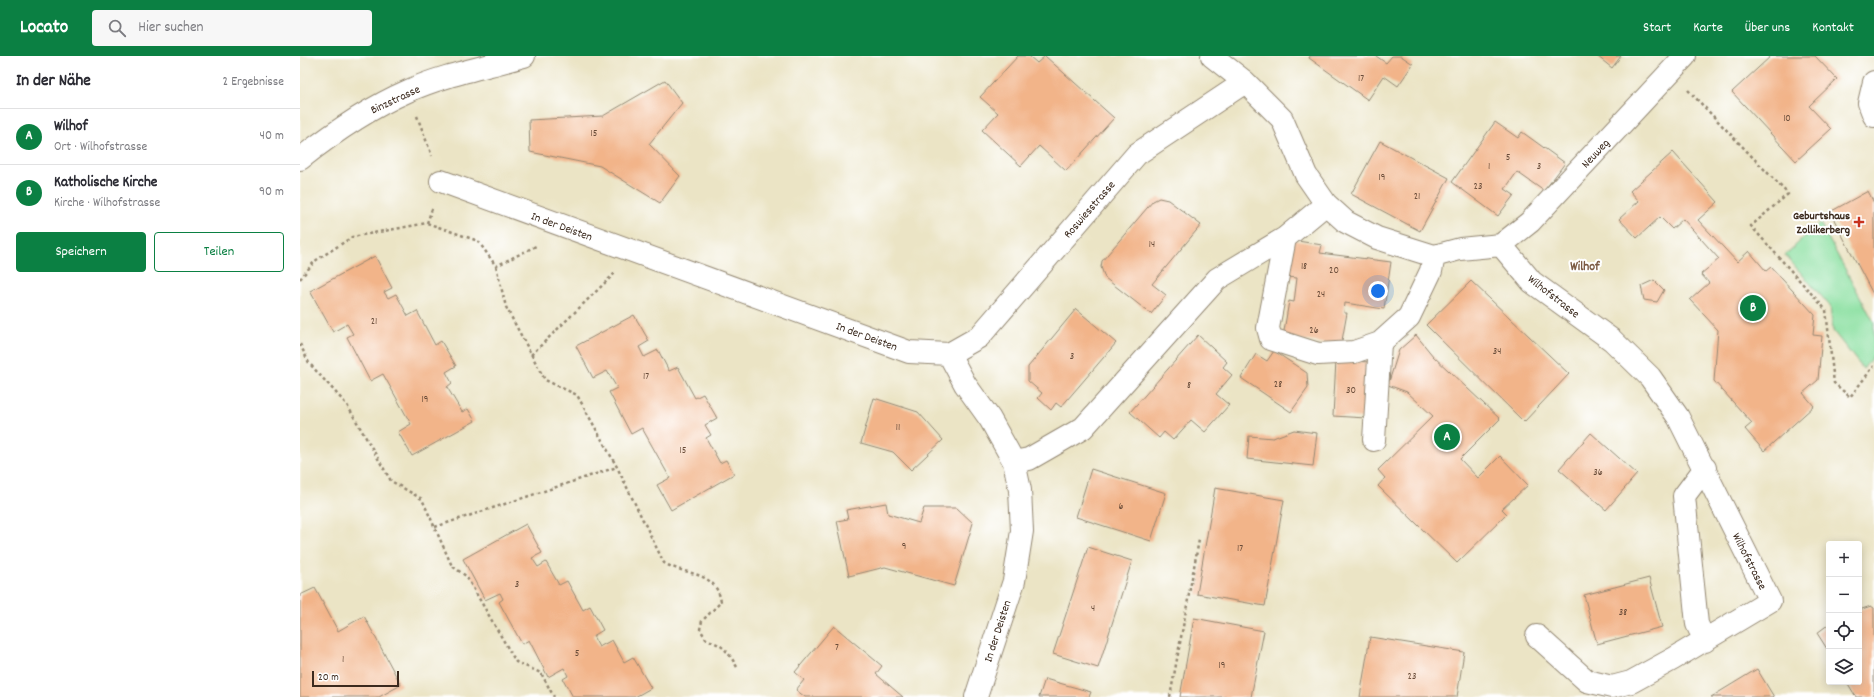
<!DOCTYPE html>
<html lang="de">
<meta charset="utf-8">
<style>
body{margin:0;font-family:Dekko,sans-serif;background:#f7f7f7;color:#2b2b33}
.controls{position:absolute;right:12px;bottom:12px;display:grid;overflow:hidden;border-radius:4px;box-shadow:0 2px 10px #0003}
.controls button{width:36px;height:36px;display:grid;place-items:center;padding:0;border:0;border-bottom:1px solid #e1e1e2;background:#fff;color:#2b2b33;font:20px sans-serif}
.scale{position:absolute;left:12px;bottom:10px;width:87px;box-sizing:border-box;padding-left:4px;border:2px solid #3b2a1e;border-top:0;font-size:11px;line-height:14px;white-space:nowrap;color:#3b2a1e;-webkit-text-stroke:3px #fff;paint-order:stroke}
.you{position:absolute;left:1078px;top:235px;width:14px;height:14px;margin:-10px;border:3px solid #fff;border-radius:50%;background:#1a73e8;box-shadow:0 0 0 6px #1a73e833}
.badge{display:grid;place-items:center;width:26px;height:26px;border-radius:50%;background:#0b8043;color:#fff;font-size:13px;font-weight:700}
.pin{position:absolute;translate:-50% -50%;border:2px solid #fff;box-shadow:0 1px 4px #0006}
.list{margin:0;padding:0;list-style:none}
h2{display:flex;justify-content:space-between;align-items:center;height:52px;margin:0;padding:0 16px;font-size:17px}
h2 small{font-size:13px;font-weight:400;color:#7c7c81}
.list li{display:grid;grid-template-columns:26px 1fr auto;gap:12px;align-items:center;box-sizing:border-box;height:56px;padding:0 16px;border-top:1px solid #e1e1e2}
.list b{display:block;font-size:15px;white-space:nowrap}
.list p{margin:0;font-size:13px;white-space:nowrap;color:#7c7c81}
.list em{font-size:13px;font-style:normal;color:#7c7c81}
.actions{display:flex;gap:8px;padding:12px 16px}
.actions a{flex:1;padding:9px 0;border:1px solid #0b8043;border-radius:4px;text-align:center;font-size:14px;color:#0b8043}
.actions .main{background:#0b8043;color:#fff}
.icon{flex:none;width:22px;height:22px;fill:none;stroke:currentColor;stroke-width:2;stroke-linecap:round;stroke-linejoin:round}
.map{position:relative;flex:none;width:1574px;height:641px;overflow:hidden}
header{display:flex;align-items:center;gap:24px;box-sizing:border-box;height:56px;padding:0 20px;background:#0b8043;color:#fff}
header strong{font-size:19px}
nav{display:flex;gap:22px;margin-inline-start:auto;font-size:14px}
.search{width:280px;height:36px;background:#f7f7f7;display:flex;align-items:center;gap:10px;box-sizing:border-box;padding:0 14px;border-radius:4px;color:#7c7c81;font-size:15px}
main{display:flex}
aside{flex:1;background:#fff}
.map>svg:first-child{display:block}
.green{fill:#8ce0a2;stroke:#648560}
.building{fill:#f2b489}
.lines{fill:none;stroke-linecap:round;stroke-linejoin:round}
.minor-casing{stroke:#938772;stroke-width:24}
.major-casing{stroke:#938772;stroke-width:24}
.path{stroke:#938772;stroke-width:2.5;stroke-dasharray:3 3;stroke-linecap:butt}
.minor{stroke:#fff;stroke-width:22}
.major{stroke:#fff;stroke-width:22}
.poi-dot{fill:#c8321e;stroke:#fff;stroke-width:1.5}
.labels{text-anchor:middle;stroke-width:4;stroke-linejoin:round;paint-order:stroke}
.number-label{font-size:10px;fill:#694c39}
.street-label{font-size:12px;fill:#3b2a1e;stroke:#fff}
.poi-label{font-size:12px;font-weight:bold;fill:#3b2a1e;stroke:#fff;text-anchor:end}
.neighbourhood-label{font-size:13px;font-weight:bold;fill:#7b5a43;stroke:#fff}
</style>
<header>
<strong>Locato</strong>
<div class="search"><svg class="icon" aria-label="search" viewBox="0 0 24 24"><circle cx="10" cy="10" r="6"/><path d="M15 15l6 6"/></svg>Hier suchen</div>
<nav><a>Start</a><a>Karte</a><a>Über uns</a><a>Kontakt</a></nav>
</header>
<main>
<aside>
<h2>In der Nähe<small>2 Ergebnisse</small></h2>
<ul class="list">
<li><span class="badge">A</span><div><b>Wilhof</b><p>Ort · Wilhofstrasse</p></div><em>40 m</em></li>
<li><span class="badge">B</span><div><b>Katholische Kirche</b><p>Kirche · Wilhofstrasse</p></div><em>90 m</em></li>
</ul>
<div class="actions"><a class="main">Speichern</a><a>Teilen</a></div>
</aside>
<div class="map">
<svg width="1574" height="641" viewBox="0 0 1574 641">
<rect width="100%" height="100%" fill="#fff"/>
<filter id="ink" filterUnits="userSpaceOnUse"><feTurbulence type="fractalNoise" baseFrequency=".025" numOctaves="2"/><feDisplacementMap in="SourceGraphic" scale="8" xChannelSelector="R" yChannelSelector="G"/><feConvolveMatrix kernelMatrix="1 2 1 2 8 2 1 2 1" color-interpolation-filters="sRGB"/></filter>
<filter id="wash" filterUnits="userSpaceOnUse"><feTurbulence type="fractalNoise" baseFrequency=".012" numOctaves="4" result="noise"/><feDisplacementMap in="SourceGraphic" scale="16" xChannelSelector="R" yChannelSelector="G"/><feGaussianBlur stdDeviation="0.9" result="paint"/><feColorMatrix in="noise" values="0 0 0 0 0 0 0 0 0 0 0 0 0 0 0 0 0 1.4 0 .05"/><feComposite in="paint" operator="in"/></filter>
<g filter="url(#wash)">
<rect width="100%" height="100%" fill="#ebe4c5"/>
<path class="green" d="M1520,167L1574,266V299L1563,313L1533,275L1530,250L1485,199Z"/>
<g id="blocks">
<path class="building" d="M718,0H729L737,7L745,0L814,62L766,115L739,90L721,110L682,74L698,57L680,41Z
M1010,0H1076L1086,7L1092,0H1101L1113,8L1098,30L1084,20L1068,44L1009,2Z
M1297,0H1321L1312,12Z
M1471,0H1515L1537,23L1509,50L1531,73L1496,105L1432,36Z
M365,24L382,47L349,88L380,120L360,147L300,110L230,96L229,64L303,60Z
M1195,66L1218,82L1222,76L1265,107L1244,135L1217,116L1205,133L1214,139L1198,160L1152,126Z
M1080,85L1149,122L1120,175L1051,138Z
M1373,96L1418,146L1398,164L1437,206L1449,195L1466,215L1471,211L1515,259L1513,279L1522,280L1518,324L1503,337L1514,350L1464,395L1445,373L1452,367L1414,325L1418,274L1390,244L1409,227L1401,218L1419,203L1383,163L1372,173L1360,161L1337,182L1319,163L1339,145L1330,135Z
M1568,135L1574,147V240L1530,156Z
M859,142L868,144L901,169L852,228L866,239L851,258L805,222L801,211L802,205L853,145Z
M992,184L1022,189L1020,197L1091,206L1084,253L1045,247L1044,257H1047L1041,290L983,281L989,245L994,246L997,222L987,221Z
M75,200L92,232L84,236L88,242L96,238L108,260L117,255L135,289L141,285L156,310L146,316L152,327L147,331L162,356L168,353L175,365L112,400L98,376L111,368L83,318L70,325L47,281L53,278L47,268L33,276L10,235Z
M1354,224L1364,234L1357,246L1344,244L1341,230Z
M1171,225L1269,318L1224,366L1126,269Z
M776,253L816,287L761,351L756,347L751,354L738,342L742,337L728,325V311Z
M334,259L349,285L339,291L344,301L358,294L369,315L378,311L395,342L403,338L417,362L405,369L411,379L406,382L420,407L426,404L434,418L371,454L357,429L370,422L342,372L331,378L309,336L317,332L307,315L293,322L276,290Z
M898,279L927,306L923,311L932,319L916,338L929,349L905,376L891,364L873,384L864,376L859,382L830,356Z
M1116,279L1133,300L1200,363L1160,403L1178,422L1200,400L1228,429L1202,453L1207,458L1157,507L1078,430L1085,422L1078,414L1133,360L1107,336L1088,329L1099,294Z
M974,295L1007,317L1008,332L991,356L941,322L956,298L967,305Z
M1036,304L1069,306L1066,362L1033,360Z
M574,342L618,356L643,384L611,414L593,396L561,387Z
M994,374L1017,377L1013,410L947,403L949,380L973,382Z
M1291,377L1337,418L1306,454L1259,413Z
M791,413L866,437L851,485L776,461Z
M915,432L984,444L965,550L897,538Z
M586,447L588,458L619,467L624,452H657L673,467L654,530L585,511L549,520L537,465L548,463L546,454Z
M226,468L242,497L232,502L238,511L246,506L259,529L267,525L283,554L290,550L303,574L293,580L299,591L312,584L324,606L333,601L351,632L335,641H273L263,623L268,620L264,612L248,621L229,584L222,588L199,546L203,543L200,537L185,544L163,503Z
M788,491L832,505L798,612L753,598Z
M1349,522L1362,571L1297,588L1284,539Z
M15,532L38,575L64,560L101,629L79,641H0V539Z
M1571,550L1574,552V641H1556L1547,626H1559V554Z
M894,562L964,575L951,641H880Z
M1529,568V596L1517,577Z
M534,570L582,610L576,618L603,641H505L496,634L504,624L495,616Z
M1070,581L1164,596L1157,641H1060Z
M1457,613L1474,641H1411Z
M745,623L791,636L789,641H739Z"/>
</g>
</g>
<g filter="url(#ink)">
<use href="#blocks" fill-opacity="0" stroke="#938772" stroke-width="1"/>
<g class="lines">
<g class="minor-casing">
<path id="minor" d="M912,0L945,26L982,63L1006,119L1026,148L1046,166L1077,182L1134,200L1160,193L1201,189
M1574,26L1569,47L1574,60
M141,125L609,296L649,298
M985,182L968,272L971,283L1018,298L1054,296L1080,287
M1201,189L1232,226L1312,284L1350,321L1378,361L1470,545L1373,603L1331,626L1312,631L1287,625L1237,580
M1201,189L1230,166L1385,0
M649,298L679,281L837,98L945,26
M649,298L665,328L690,363L714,406L720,434L722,475L714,525L676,641
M1074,384L1080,287L1109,261L1131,215L1134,200
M714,406L729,403L783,372L917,223L985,182L1026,148
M1405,585L1397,568L1384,440L1405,412"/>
</g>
<g class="major-casing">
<path id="major" d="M0,103C33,77 69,52 108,35C143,19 186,11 224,0"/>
</g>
<path class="path" d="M1388,34L1488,138L1451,170L1526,254L1534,327L1550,341L1574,310
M117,60L132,100
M127,167L133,150
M196,210L206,251L245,324L277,339L317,411L364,507C386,520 416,514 421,546L402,565L400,573L406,583C424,590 427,594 437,611
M0,223L15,205L52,181L127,167L178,185L196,210L238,189
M0,288L9,307L47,349L91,425L122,443L152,510L166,520L216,606L241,617L254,641
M231,299L315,217
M135,471L317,411
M870,641L899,484"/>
<use href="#minor" class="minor"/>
<use href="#major" class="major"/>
</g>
</g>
<path class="poi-dot" d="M1557 160h4v4h4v4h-4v4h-4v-4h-4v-4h4z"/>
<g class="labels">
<g class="number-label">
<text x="1061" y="25">17</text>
<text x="1487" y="65">10</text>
<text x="294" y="80">15</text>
<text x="1208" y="104">5</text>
<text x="1189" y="113">1</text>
<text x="1239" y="113">3</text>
<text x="1082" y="124">19</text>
<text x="1178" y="133">23</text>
<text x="1117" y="143">21</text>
<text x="852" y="191">14</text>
<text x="1004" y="213">18</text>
<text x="1034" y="217">20</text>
<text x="1021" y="241">24</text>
<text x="74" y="268">21</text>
<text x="1014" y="277">26</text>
<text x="1197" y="298">34</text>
<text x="772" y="303">3</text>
<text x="346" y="323">17</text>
<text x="978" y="331">28</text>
<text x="889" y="332">8</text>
<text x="1051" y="337">30</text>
<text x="125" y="346">19</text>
<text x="598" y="374">11</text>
<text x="383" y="397">15</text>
<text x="1298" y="419">36</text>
<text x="821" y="453">6</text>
<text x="604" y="493">9</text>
<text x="940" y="495">17</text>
<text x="217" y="531">3</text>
<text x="793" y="555">4</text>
<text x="1323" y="559">38</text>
<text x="537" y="594">7</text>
<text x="277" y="600">5</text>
<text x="43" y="606">1</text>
<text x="922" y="612">19</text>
<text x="1112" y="623">23</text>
</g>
<g class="street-label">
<text transform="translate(95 43) rotate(-25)" y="4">Binzstrasse</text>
<text transform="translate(1295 97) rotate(-47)" y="4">Neuweg</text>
<text transform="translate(789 153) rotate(-49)" y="4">Roswiesstrasse</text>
<text transform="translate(262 170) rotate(20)" y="4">In der Deisten</text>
<text transform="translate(1254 240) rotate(38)" y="4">Wilhofstrasse</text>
<text transform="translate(567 280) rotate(20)" y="4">In der Deisten</text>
<text transform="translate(1450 505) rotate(63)" y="4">Wilhofstrasse</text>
<text transform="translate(697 575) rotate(-72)" y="4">In der Deisten</text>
</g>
<g class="poi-label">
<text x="1550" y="163">Geburtshaus<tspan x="1550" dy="14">Zollikerberg</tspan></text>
</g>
<g class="neighbourhood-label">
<text x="1285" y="214">Wilhof</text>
</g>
</g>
</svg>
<div class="controls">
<button>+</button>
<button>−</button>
<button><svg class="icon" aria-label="locate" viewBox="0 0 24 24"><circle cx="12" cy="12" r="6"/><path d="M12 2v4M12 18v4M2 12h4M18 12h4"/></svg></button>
<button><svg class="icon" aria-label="layers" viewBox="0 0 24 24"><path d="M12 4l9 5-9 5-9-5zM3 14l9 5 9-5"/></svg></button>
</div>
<div class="scale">20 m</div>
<div class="you"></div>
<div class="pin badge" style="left:1147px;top:381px">A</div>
<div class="pin badge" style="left:1453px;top:252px">B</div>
</div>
</main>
